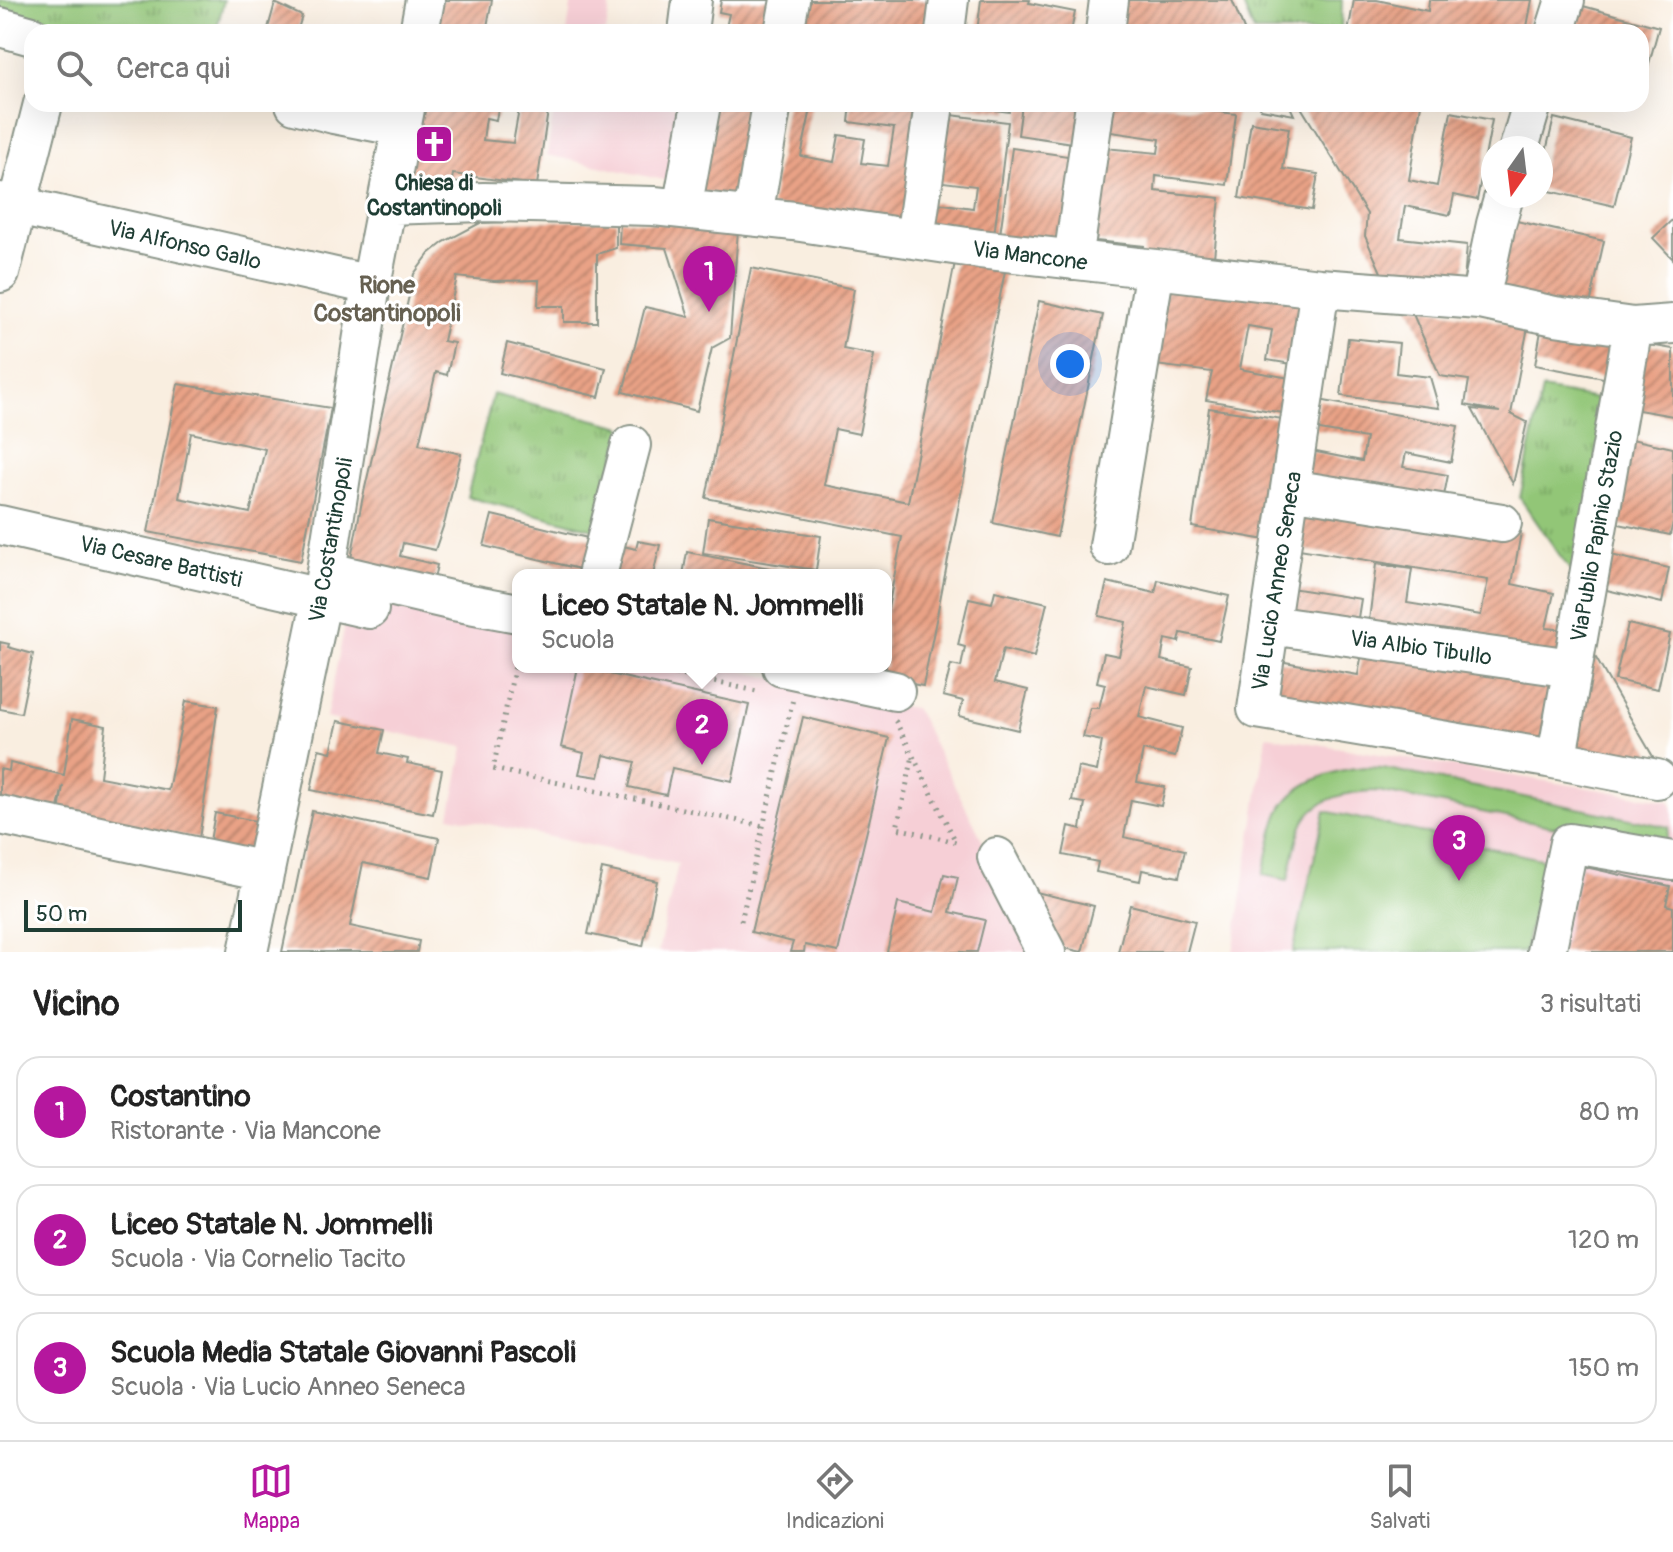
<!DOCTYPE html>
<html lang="it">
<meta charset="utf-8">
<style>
body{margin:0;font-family:Pangolin,sans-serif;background:#f6f6f6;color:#222}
.compass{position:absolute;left:1481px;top:136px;width:72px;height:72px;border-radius:50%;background:#fff;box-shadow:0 8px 32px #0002;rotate:194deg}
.scale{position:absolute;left:24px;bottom:20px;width:218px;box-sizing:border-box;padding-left:8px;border:4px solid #1f3d34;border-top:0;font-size:22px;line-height:28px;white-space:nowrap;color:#1f3d34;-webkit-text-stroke:6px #fff;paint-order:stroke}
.you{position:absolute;left:1070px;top:364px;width:28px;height:28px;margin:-20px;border:6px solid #fff;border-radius:50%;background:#1a73e8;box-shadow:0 0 0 12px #1a73e833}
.badge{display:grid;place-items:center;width:52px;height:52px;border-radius:50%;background:#b5179e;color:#fff;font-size:26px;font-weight:700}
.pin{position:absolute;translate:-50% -66px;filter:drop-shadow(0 2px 4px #0008)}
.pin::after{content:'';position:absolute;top:42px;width:28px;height:24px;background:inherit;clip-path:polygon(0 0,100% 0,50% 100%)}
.popup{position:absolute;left:512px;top:569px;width:380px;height:104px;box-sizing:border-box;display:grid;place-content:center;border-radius:16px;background:#fff;filter:drop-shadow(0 2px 6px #0005);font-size:26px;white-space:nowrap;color:#767676}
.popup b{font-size:30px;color:#222}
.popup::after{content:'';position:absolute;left:50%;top:100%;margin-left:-16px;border:16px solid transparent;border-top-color:#fff}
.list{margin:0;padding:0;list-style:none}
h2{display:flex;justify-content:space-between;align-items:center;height:104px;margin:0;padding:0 32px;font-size:34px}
h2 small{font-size:26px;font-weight:400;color:#767676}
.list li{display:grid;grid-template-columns:52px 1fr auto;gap:24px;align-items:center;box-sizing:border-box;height:112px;margin:0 16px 16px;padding:0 16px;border:2px solid #e0e0e0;border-radius:24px}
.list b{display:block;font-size:30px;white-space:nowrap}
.list p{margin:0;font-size:26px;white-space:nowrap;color:#767676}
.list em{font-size:26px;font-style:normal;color:#767676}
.icon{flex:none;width:44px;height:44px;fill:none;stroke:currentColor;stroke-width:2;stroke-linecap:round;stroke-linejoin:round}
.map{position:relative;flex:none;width:1673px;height:952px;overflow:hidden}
.search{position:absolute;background:#fff;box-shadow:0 8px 32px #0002;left:24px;right:24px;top:24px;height:88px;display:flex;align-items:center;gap:20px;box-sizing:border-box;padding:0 28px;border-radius:24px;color:#767676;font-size:30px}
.sheet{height:488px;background:#fff}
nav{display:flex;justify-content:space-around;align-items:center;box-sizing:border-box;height:112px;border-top:2px solid #e0e0e0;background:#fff;font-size:22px;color:#767676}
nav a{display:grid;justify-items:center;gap:4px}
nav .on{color:#b5179e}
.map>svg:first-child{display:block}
.built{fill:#f6cfd6}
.grass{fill:url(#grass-tufts);stroke:#588256;stroke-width:2}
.pitch{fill:#92c677;stroke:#588256;stroke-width:2}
.building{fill:url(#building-hatch);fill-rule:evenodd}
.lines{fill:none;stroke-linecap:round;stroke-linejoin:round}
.minor-casing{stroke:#8c968a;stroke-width:42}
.path{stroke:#8c968a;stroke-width:5;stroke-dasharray:2 6;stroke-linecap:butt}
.minor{stroke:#fff;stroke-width:38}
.labels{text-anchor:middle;stroke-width:6;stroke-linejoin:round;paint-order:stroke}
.poi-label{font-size:22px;font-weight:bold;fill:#1f3d34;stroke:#fff}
.street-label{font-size:22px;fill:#1f3d34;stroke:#fff}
.neighbourhood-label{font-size:24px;font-weight:bold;fill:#666051;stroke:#fff}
</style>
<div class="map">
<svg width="1673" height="952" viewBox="0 0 1673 952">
<defs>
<pattern id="grass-tufts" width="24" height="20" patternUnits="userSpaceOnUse" patternTransform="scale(2)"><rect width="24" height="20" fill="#92c677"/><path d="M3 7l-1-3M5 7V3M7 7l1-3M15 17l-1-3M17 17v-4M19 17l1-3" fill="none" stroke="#77a262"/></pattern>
<pattern id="building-hatch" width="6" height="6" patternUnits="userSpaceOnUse" patternTransform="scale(2)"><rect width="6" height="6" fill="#e9a286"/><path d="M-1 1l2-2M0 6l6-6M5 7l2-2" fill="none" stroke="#bc856e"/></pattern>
</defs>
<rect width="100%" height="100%" fill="#fff"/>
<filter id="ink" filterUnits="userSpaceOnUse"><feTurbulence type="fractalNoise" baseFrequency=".0125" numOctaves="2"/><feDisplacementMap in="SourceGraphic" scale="16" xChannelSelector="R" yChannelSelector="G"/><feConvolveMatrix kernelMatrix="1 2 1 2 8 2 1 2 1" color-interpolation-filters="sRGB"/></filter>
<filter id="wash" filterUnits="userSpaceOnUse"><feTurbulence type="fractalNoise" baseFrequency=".006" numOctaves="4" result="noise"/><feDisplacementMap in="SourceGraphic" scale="32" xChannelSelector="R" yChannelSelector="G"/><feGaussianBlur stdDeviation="1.8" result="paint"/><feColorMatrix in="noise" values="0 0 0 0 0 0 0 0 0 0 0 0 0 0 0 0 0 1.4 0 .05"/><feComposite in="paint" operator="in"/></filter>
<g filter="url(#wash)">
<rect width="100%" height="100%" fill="#f9eee0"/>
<path class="built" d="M572,0H611L606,32H567Z
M555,104H666L681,108L669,181L547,155Z
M371,591L518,623V667H722L916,709L1039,952H658L678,864L450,816L464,747L326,718L346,620Z
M1267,736L1669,801L1673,809V952H1233Z"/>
<path class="grass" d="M0,0H224L216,32H81L0,12Z
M1241,0H1342L1341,32H1254Z
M1542,389L1608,401L1577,580L1520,498Z
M493,394L623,427L597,530L467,497Z"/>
<path class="pitch" d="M1365,767L1383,768L1669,827L1664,849L1378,791C1351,791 1314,797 1302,826C1295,842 1292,863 1288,880L1263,875C1268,855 1271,832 1279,813C1292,783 1335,769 1365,767Z
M1325,811L1545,860L1524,952H1293Z"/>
<g id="blocks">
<path class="building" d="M440,0H492L486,32H433Z
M721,0H786L779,32H725L729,14L719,12Z
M804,0H939L935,32H799Z
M981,0H1030L1029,3L1075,12L1071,32H977Z
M1122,0H1232L1245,32H1110Z
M1354,0H1377L1428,11L1429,0H1532L1526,32H1348Z
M275,3L302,16L297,32H267Z
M1583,6L1659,27L1642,89L1641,32H1576Z
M416,104H499L496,120L486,118L483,140L513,143L520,104H549L537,185L453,174L450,190L402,181Z
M708,104H764L745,200L694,191Z
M787,104H812L801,156L834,162L839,135L865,139L861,163L888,166L894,128L849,122L851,104H926L908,229L771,206Z
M965,104H1010L1009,112L964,106Z
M1022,104H1085L1079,144L1018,135Z
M1100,104H1174L1173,106L1236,114L1227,185L1156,176L1155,191L1220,198L1213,267L1143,261L1144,246L1096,241L1105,148L1158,153L1160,139L1097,130Z
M1259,104H1289L1294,115L1261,109Z
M1299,104H1421L1409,180L1437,186L1451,112L1492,120L1477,200L1454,195L1450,215L1405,206L1400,238L1467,245L1463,293L1387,286L1365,236L1367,214Z
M943,114L1008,122L993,244L925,234L929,202L973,208L976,186L935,181Z
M1554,118L1631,137L1614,206L1541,189V172Z
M1251,122L1289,128L1283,169L1318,174L1312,210L1239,198Z
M1012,148L1075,157L1062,251L999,242Z
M1508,219L1604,241L1588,314L1491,292Z
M1673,219V259L1653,238Z
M620,220L738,230L730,338L712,348L697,411L623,392L645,307L689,317L667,248L619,244Z
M538,221H616V248L597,254V322H564V306H538L539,280L494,281L457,277L443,341L454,343L447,375L436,372L419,444L461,454L445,521L435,550L403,543L400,556L437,565L432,588L349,569L362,501L414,274L429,254L444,242L480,223Z
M957,252L1007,261L923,686L875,677L876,667H886V618L902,537L706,498L751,268L854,289L843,349L874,355L859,434L835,429L824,485L908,502Z
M1167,280L1302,300L1292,364L1267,360L1272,330L1248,326L1240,369L1295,379L1289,414L1206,400L1212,372L1155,365Z
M1039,301L1103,315L1057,537L993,523Z
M1409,305L1528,327L1511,414L1527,422L1513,484L1472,409L1500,412L1465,405L1469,380L1440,376Z
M1542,325L1622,340L1614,380L1535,365Z
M1348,338L1399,343L1396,373L1430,377L1439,408L1341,396Z
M507,343L606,368L599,397L500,373Z
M1638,343L1673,349V416L1627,408Z
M178,384L331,408L301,561L148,532ZM191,433L265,449L250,513L179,498Z
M1319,400L1458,426L1451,462L1406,453L1403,467L1448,475L1442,506L1305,480L1311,451L1362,461L1366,438L1314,429Z
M1209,408L1283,419L1266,540L1192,527Z
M1622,437L1673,448V523L1670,535L1605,521Z
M1300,501L1454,521L1521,532L1512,584L1554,593L1546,628L1567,630L1563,657L1368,629L1376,564L1412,569L1407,603L1481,615L1488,580L1293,548Z
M492,515L596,540L588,571L484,546Z
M708,518L821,536L816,570L703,553Z
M638,541L660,545L653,575H603L619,545L636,549Z
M687,552L800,574L799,575H683Z
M1602,553L1669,568L1662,603L1594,587Z
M1158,580L1229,596L1219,641L1181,633L1179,642L1165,639L1161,660L1192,667L1186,695L1146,686L1139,717L1182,728L1175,757L1143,750L1137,782L1165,787L1161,806L1131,800L1124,837L1185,850L1179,877L1142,870L1140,881L1096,872L1098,862L1063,855L1069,826L1081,829L1085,803L1072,801L1078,767L1097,771L1102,741L1083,737L1090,708H1099L1105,684L1097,682L1104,653L1119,656L1126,622L1099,616L1107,582L1155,593Z
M1284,587L1361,599L1356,630L1279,618Z
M995,591L1047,603L1034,657L1003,649L995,682L1028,690L1018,730L959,716L963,701L943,696L951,665L961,667L965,647L958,645L969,598L992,603Z
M1628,624L1670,634L1658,689L1615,680Z
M0,642L9,644L8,647L33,654L21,713L0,709Z
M1364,642L1561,677L1547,746L1272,698L1279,661L1358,675Z
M1593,653L1627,712L1655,760L1573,748Z
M578,667L749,705L732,781L672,768L666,795L629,787L635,762L604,755L599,777L579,774L584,753L561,747Z
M186,701L218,706L199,839L59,812L63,786L57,812L0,805V769L9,771L10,763L64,775L72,719L106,726L100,777L168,790Z
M803,717L889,738L838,952L805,945L804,952H790L793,942L751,932Z
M338,721L384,730L379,753L408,759L407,763L442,770L433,814L311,790L319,749L331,752Z
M312,811L439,838L431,877L363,863L350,926L419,941L417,952H282Z
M215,813L261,822L253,861L208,852Z
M1581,866L1670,886L1666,905L1673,907V952H1562Z
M602,869L657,881L643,946L588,934Z
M944,874L958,877L950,912L985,920L977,952H887L898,903L935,912Z
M1032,891L1094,906L1082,952L1047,944Z
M1130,905L1195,921L1187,952H1118Z"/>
</g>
</g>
<g filter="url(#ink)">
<use href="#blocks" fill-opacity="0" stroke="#8c968a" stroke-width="2"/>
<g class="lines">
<g class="minor-casing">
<path id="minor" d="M0,27L32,36
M419,32L425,0
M688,32L692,0
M784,32L790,0
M945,32L949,0
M1105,32L1109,0
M1555,32L1565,0
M295,104L334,114L402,127
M1519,148L1532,104
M0,202L371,285
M386,205L484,202L654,206L794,221L980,249L1155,269L1320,288L1480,300L1555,316L1633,327L1673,324
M682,209L701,104
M753,216L772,104
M915,239L934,104
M1073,260L1095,104
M0,273L43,104
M1320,288L1257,709L1548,758L1657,779
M1480,300L1496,224L1504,196
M1290,489L1502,523
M0,525L369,609
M1109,546L1155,269
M329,572L454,601L518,613
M597,575L631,445
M1270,625L1572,668
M782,667L895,691
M1559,745L1633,327
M0,815L265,871
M997,857L1046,952
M248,952L322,597L371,285L406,104
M1546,952L1569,843L1673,861"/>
</g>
<path class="path" d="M518,652L493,769L763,826
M644,667L761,692
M895,721L896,722L956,842L897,828L913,756
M741,921L793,699"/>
<use href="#minor" class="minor"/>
</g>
</g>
<defs>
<g id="church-square" transform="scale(2)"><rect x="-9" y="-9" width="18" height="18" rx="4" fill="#b5179e" stroke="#fff"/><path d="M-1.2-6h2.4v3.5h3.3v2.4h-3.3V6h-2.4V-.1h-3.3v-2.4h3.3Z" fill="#fff"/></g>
</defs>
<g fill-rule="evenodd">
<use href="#church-square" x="434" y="144"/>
</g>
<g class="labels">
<g class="poi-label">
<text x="434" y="190">Chiesa di<tspan x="434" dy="25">Costantinopoli</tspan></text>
</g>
<g class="street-label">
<text transform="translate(185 244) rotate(13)" y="8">Via Alfonso Gallo</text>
<text transform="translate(1030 255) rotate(7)" y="8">Via Mancone</text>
<text transform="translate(1596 536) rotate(-80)" y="8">ViaPublio Papinio Stazio</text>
<text transform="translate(330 540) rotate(-80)" y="8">Via Costantinopoli</text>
<text transform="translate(161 561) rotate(13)" y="8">Via Cesare Battisti</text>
<text transform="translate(1276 581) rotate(-81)" y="8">Via Lucio Anneo Seneca</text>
<text transform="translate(1421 647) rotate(8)" y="8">Via Albio Tibullo</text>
</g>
<g class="neighbourhood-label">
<text x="387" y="293">Rione<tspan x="387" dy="28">Costantinopoli</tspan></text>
</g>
</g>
</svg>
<svg class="compass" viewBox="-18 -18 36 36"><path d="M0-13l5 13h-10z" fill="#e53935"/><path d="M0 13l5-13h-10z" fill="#767676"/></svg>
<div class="scale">50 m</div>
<div class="you"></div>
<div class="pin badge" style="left:709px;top:312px">1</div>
<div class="pin badge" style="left:702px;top:765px">2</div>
<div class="popup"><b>Liceo Statale N. Jommelli</b>Scuola</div>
<div class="pin badge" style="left:1459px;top:881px">3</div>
<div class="search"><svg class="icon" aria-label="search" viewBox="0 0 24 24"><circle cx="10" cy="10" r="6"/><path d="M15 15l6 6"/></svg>Cerca qui</div>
</div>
<section class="sheet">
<h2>Vicino<small>3 risultati</small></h2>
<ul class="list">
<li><span class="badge">1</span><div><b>Costantino</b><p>Ristorante · Via Mancone</p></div><em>80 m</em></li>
<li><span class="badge">2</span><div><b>Liceo Statale N. Jommelli</b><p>Scuola · Via Cornelio Tacito</p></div><em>120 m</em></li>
<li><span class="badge">3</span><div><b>Scuola Media Statale Giovanni Pascoli</b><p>Scuola · Via Lucio Anneo Seneca</p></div><em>150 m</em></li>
</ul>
</section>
<nav>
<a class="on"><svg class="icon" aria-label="map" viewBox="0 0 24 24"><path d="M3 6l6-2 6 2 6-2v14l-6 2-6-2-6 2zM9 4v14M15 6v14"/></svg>Mappa</a>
<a><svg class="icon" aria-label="directions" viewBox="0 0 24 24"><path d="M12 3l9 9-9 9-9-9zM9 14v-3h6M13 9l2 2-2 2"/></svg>Indicazioni</a>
<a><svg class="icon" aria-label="saved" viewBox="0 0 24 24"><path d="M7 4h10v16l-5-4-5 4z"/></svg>Salvati</a>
</nav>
